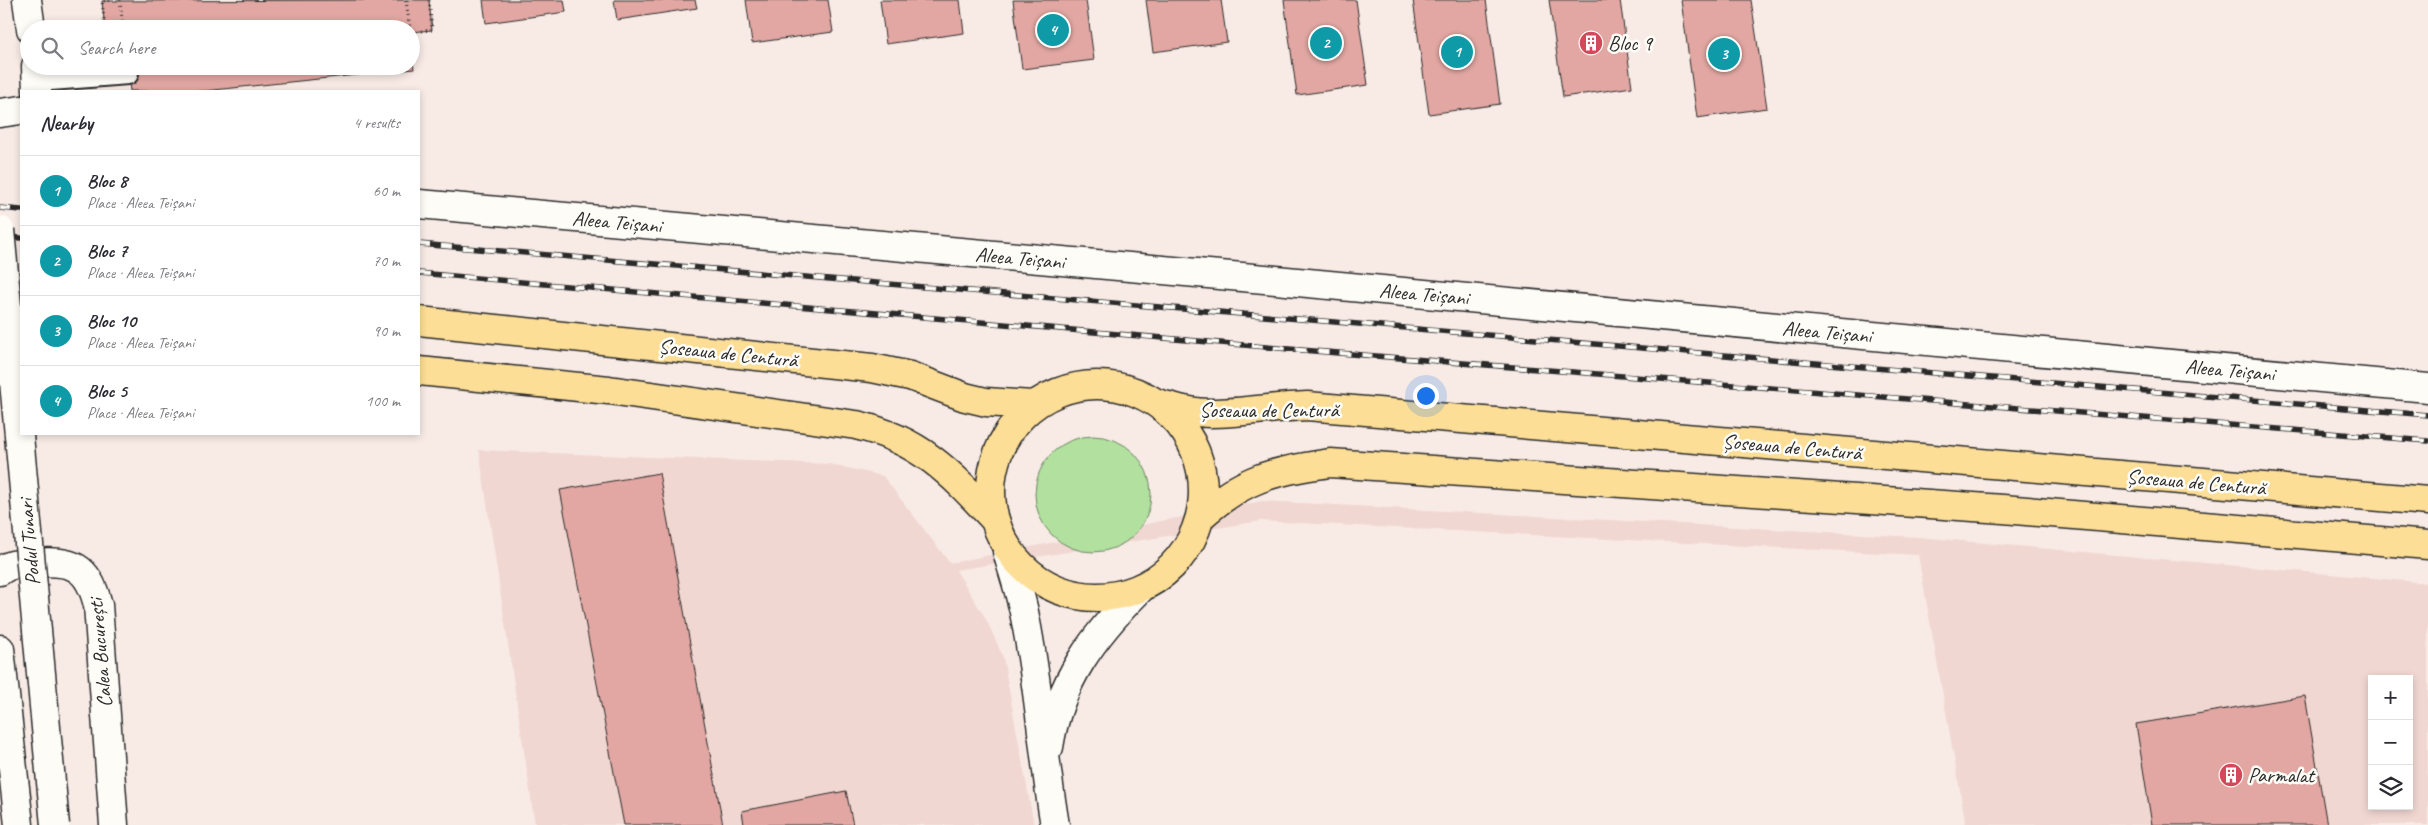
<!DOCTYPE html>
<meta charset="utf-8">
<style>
body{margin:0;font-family:Caveat,sans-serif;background:#f2f2f3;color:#2b2b33}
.controls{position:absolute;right:15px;bottom:15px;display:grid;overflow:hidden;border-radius:0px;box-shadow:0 2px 8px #0003}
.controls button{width:45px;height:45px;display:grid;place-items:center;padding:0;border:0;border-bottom:1px solid #e1e1e2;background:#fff;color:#2b2b33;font:25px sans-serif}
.you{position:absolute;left:1425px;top:395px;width:18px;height:18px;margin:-12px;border:4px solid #fff;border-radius:50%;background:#1a73e8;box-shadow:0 0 0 8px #1a73e833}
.badge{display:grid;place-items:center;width:32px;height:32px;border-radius:50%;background:#2563eb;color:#fff;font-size:16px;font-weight:700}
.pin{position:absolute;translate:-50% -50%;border:2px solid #fff;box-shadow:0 1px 5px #0006}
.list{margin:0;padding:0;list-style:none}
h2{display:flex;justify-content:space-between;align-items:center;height:65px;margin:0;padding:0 20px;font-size:21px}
h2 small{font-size:16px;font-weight:400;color:#7c7c81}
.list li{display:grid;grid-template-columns:32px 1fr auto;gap:15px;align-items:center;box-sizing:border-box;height:70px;padding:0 20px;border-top:1px solid #e1e1e2}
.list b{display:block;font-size:19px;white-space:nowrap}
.list p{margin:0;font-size:16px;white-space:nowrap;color:#7c7c81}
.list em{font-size:16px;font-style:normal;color:#7c7c81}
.icon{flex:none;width:28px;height:28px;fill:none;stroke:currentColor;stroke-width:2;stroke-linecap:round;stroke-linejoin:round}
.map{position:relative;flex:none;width:2428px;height:825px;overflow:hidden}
.search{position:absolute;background:#fff;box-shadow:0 2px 8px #0003;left:20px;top:20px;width:400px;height:55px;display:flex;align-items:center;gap:12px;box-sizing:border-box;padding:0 18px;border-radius:28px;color:#7c7c81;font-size:19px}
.panel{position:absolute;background:#fff;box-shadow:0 2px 8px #0003;left:20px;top:90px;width:400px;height:345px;border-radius:0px}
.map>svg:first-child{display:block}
.built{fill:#f1d7d2;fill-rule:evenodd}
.green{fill:#b1e09f;stroke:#6e8665}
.building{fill:#e2a7a2;stroke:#2b2b2b}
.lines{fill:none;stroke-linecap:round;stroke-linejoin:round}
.service-casing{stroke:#2b2b2b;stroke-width:24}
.minor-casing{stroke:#2b2b2b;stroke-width:31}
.secondary-casing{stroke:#2b2b2b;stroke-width:31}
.primary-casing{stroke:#2b2b2b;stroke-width:31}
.path{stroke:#2b2b2b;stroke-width:3;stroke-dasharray:1 4;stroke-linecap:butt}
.service{stroke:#fdfcf7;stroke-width:20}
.minor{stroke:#fdfcf7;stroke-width:28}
.secondary{stroke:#fdfcf7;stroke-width:28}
.primary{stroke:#fdde96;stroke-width:28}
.rail-casing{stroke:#2b2b2b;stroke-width:5.5}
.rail{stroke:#fdfcf7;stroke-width:4;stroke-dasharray:11;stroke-linecap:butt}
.secondary-bridge-casing{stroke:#2b2b2b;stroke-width:31;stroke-linecap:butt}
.secondary-bridge{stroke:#fdfcf7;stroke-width:28}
.labels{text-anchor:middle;stroke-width:5;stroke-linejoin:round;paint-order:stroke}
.poi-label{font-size:21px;fill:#2b2b2b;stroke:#fdfcf7;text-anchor:start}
.street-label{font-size:21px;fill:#2b2b2b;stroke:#fdfcf7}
</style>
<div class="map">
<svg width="2428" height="825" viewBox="0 0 2428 825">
<rect width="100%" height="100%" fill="#f8ebe6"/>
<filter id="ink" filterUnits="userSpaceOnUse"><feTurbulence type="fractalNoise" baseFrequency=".02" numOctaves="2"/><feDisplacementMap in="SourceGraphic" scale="10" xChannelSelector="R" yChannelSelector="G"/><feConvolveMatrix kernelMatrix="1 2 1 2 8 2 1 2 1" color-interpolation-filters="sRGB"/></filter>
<g filter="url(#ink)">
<path class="built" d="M479,450L829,464L883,476L950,563L1262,501L1919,537L2428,583V825H1966L1918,555L1261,521L956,570L986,619L1003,657L1034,825H535ZM2372,679H2409V806H2372Z"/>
<path class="green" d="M1035 494a58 58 0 1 1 116 0a58 58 0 1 1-116 0Z"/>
<path class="building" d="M429,0L432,30L411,32V29H105L102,1Z
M483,0H564L566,12L486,23Z
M614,0H695L697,8L617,20Z
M746,0H828L833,32L752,43Z
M880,0H960L964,33L886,44Z
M1013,0H1086L1094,60L1022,69Z
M1146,0H1221L1227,42L1153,52Z
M1284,0H1356L1368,85L1297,95Z
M1413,0H1486L1500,104L1429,114Z
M1549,0H1620L1632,87L1563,97Z
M1681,0H1751L1767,108L1697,118Z
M411,43L414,69L204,91H130L127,66H411Z
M659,473L723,825H624L560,490Z
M2305,696L2327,825H2152L2136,724Z
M846,791L853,825H744L742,811Z"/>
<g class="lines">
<g class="service-casing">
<path id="service" d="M38,81L128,74"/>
</g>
<g class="minor-casing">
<path id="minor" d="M27,0L31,29
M36,66L37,91
M0,113L21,110
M419,204L1276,280L2428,388
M0,571C10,563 21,564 33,563C72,560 88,565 98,605L114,825
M0,649L19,825"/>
</g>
<g class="secondary-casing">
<path id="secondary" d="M1007,551C1013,573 1021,595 1025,617C1039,686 1043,756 1055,825
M1049,747C1059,681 1094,635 1140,589"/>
</g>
<g class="primary-casing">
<path id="primary" d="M419,321L872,368L910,376L965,397L986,402L1033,405
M419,371L609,390L856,425C919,439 951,473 993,518
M991 491a106 106 0 1 1 212 0a106 106 0 1 1-212 0Z
M1157,403C1175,408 1192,413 1211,413C1243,413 1275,407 1307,406L2428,501
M1200,517C1243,478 1273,471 1330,463L2003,509L2428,545"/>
</g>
<path class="path" d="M120,0L123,29
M406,0L410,29
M105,29L102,1L110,0
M411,32L432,30L429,0"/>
<use href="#service" class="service"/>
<use href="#minor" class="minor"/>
<use href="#secondary" class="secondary"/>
<use href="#primary" class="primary"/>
<g class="rail-casing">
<path id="rail" d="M0,208L21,210
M0,236L21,238
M419,244L2428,415
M419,273L1289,349L2428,441"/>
</g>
<use href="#rail" class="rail"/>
<g class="secondary-bridge-casing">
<path id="secondary-bridge" d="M0,230L55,825"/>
</g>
<use href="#secondary-bridge" class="secondary-bridge"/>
</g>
</g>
<defs>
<g id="building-disc" transform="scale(1.25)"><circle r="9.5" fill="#d1495b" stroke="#fdfcf7"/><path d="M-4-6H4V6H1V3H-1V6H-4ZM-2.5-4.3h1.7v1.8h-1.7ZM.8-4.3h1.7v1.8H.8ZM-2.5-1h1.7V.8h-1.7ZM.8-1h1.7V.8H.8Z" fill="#fff"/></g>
</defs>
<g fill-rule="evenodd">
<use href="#building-disc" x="1591" y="43"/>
<use href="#building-disc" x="2231" y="775"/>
</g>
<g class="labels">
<g class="poi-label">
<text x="1608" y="50">Bloc 9</text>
<text x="2248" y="782">Parmalat</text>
</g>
<g class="street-label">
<text transform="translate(617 222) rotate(5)" y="7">Aleea Teișani</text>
<text transform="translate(1020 258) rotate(5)" y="7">Aleea Teișani</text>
<text transform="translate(1424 294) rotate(5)" y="7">Aleea Teișani</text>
<text transform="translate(1827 332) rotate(5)" y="7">Aleea Teișani</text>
<text transform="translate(728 353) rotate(6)" y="7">Șoseaua de Centură</text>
<text transform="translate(2230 370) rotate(5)" y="7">Aleea Teișani</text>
<text x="1269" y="417">Șoseaua de Centură</text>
<text transform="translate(1792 447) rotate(5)" y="7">Șoseaua de Centură</text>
<text transform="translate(2196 482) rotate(5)" y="7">Șoseaua de Centură</text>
<text transform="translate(29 542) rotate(-95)" y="7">Podul Tunari</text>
<text transform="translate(100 653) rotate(-95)" y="7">Calea București</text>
</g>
</g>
</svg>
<div class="controls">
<button>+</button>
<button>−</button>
<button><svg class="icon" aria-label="layers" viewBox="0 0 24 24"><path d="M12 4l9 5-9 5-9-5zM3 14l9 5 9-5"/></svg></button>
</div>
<div class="you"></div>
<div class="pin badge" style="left:1457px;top:52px;background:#0f9aa8">1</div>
<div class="pin badge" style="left:1326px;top:43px;background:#0f9aa8">2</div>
<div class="pin badge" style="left:1724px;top:54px;background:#0f9aa8">3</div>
<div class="pin badge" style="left:1053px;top:30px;background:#0f9aa8">4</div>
<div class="search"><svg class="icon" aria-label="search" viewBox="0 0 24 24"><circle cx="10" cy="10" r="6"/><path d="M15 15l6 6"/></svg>Search here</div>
<section class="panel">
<h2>Nearby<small>4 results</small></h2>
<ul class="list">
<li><span class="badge" style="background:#0f9aa8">1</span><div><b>Bloc 8</b><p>Place · Aleea Teișani</p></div><em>60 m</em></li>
<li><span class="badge" style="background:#0f9aa8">2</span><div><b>Bloc 7</b><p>Place · Aleea Teișani</p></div><em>70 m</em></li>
<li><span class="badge" style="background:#0f9aa8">3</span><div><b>Bloc 10</b><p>Place · Aleea Teișani</p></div><em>90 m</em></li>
<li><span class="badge" style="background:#0f9aa8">4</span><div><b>Bloc 5</b><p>Place · Aleea Teișani</p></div><em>100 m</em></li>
</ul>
</section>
</div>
